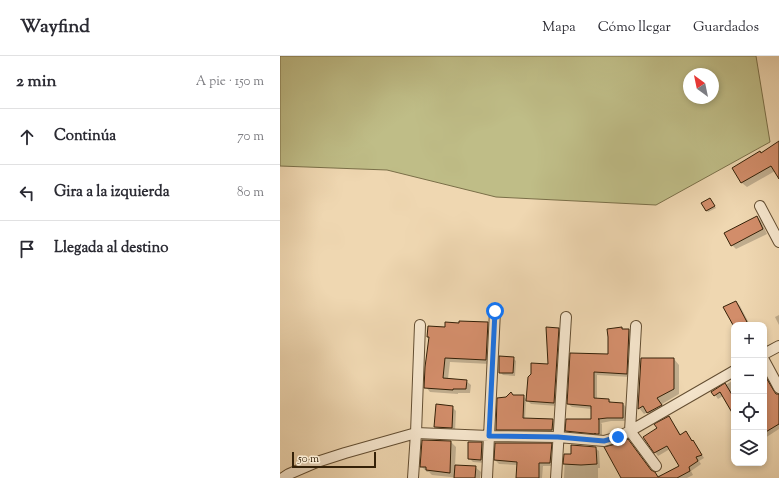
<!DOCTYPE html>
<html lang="es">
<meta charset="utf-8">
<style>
body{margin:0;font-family:"Sorts Mill Goudy",serif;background:#f2f2f3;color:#2b2b33}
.controls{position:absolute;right:12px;bottom:12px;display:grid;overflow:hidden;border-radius:8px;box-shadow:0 2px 6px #0003}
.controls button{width:36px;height:36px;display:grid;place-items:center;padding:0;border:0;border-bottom:1px solid #e1e1e2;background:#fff;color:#2b2b33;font:20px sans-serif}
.compass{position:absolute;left:403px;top:12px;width:36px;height:36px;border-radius:50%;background:#fff;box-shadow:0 2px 6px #0003;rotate:327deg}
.scale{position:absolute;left:12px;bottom:10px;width:84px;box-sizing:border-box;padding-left:4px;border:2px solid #342108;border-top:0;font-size:11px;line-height:14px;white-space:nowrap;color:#342108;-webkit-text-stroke:3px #f5e5cc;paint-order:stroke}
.stop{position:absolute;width:12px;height:12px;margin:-9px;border:3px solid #1a73e8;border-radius:50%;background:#fff}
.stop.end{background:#1a73e8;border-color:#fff;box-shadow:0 1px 4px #0008}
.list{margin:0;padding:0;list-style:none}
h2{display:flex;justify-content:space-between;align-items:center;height:52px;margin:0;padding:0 16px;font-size:17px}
h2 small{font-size:13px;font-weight:400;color:#7c7c81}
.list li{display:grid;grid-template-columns:26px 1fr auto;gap:12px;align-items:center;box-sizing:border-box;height:56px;padding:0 16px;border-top:1px solid #e1e1e2}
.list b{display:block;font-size:15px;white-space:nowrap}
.list em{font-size:13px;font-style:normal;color:#7c7c81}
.icon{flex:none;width:22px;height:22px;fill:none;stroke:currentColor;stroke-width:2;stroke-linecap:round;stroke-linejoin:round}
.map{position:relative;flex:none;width:499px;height:422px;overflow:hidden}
header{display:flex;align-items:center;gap:24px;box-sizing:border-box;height:56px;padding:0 20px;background:#fff;border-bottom:1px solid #e1e1e2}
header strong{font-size:19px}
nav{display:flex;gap:22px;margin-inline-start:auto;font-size:14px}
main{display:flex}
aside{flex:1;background:#fff}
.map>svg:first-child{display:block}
.green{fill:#bfbd87;stroke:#7a6f48;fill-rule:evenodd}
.shadow{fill:#0003}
.building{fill:#d28d6a;stroke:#342108}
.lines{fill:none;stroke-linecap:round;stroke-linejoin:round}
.minor-casing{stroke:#634e32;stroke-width:12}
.minor{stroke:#f5e5cc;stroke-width:10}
.route{stroke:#1a73e8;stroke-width:5}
</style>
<header>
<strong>Wayfind</strong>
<nav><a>Mapa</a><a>Cómo llegar</a><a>Guardados</a></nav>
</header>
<main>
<aside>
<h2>2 min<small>A pie · 150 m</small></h2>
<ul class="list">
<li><svg class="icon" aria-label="ahead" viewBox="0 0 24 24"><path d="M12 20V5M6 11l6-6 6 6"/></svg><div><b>Continúa</b></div><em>70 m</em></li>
<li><svg class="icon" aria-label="left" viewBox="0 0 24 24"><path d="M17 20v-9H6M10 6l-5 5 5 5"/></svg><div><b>Gira a la izquierda</b></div><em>80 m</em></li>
<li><svg class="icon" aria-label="arrive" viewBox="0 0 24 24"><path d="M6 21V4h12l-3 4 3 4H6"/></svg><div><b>Llegada al destino</b></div></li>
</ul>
</aside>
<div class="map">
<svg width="499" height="422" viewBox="0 0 499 422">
<rect width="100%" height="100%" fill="#efd7b1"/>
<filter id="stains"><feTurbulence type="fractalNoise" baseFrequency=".005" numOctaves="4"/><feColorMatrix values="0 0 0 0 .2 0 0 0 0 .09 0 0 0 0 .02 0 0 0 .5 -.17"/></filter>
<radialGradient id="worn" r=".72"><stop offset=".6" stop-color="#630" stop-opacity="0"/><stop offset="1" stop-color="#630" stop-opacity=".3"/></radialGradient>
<path class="green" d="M0,0H476L490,86L376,149L216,141L107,114L0,110ZM409,18H433V42H409Z"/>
<path class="shadow" d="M499,86V120L495,115L467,131L462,127L454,112L481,98Z
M430,143L436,152L428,156L422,148Z
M477,161L481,165L487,178L456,193L452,189Z
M456,246L460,250L470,269H454L445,252Z
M499,259V269L495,261Z
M208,267L212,271L210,308L170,306L168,323L186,325L191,329L190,337H178V338L150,336L146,331L150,283L148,281L166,272L180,268Z
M278,272L282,276L277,350L251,348L246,343L245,363L273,364L276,367L275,377L220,376L217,373L226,342L233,340H243L247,344L269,309Z
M342,272L344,274H349L352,277L350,321L317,319V343L329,344L332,347L343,348L347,352L346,365H331L321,367L322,368V381H320L318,379V381L290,378L286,375L312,364V353L292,351L288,348L291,298L328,299Z
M233,302L236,305L235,320L223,319L220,316Z
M362,303H394L399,309V338L382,348L386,355L373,362L368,356L364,358L359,352Z
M484,316L496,339H499V373L485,382Z
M454,324V359L443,340L438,343L433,336Z
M172,351L176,355L175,376L159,375L155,371Z
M389,361L392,365L401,379L406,376L416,389L424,402L419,405L421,408L411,415L413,419L407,422H343L372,416L378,420L383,418L384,419L400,410L390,393L378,400L375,396L378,372Z
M171,386L176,391L175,410L195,411L201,416L200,422H180L152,419L149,416H147L141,410Z
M202,387L206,391L205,407L193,406L189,402Z
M271,388L275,392L274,410H263L262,422H237L238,409L219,408L215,404Z
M315,392L319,395L320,412H318V422H284L285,399L292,400Z"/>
<path class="building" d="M499,85V123L491,110L461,127L452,112L480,95L481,97Z
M430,142L435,150L426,155L421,147Z
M477,160L483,173L451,190L444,177Z
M456,245L467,266L461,269H453L443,251Z
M179,265L208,266L206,304L165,302L163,322L187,324L186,333H173V334L144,332L145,311L149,281H147L148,270L165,271V266L179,267Z
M266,271L279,272L274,347L246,345L248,321L251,318V307L268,308Z
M342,271V273H349L347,318L314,316V342L329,343V346L343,347V362H327L318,363H319V378H315V377V378L285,375L286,363H311V350L287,348L290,297L328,298V281L327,273Z
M219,300L234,301L233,317H219Z
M361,302H394V333L377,342L382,349L367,357L363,350L358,353Z
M484,318L494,335L496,338H499V368L484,377Z
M445,327L454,342V360L440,336L434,340L431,336Z
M231,336L233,339H244L243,362L273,363L272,374H216L217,342L226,341Z
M156,348L173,350L172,372L154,371Z
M389,360L400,379L406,375L412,385L413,384L422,399L416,401L418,405L409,411L410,415L397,422H341L324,391L340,387L348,383L371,414L375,416L378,421L399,410L387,390L374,397L363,381L377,372L374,368Z
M142,384L171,385L170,417L146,414V411H140Z
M188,386H202L201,404L188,403Z
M215,387H272L270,407H259V422H236L237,406L214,404Z
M291,389L316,391L317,408L301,409L283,408L284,398H291Z
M175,409L196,410L195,422H174Z"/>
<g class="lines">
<g class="minor-casing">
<path id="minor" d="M480,150L499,186
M356,270L350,375L376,410
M484,298L499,290
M484,304L499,332
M3,422L9,418L37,406L65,397L136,377L209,380L278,381L324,385L338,381L350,375L454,315
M133,422L136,377L140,269
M207,422L215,255
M276,422L286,261"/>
</g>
<use href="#minor" class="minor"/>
</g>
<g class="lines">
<path class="route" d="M215,255L209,380L278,381L324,385L338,381"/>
</g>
<rect width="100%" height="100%" filter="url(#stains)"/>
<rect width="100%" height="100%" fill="url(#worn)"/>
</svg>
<div class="controls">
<button>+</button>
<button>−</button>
<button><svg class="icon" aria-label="locate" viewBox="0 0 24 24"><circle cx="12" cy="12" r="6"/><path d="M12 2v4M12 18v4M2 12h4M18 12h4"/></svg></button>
<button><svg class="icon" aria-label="layers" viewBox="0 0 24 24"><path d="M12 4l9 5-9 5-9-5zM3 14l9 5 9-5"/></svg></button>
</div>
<svg class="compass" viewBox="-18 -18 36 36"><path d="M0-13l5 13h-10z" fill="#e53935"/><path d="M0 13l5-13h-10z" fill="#7c7c81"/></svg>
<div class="scale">50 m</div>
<div class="stop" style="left:215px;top:255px"></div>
<div class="stop end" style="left:338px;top:381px"></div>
</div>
</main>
